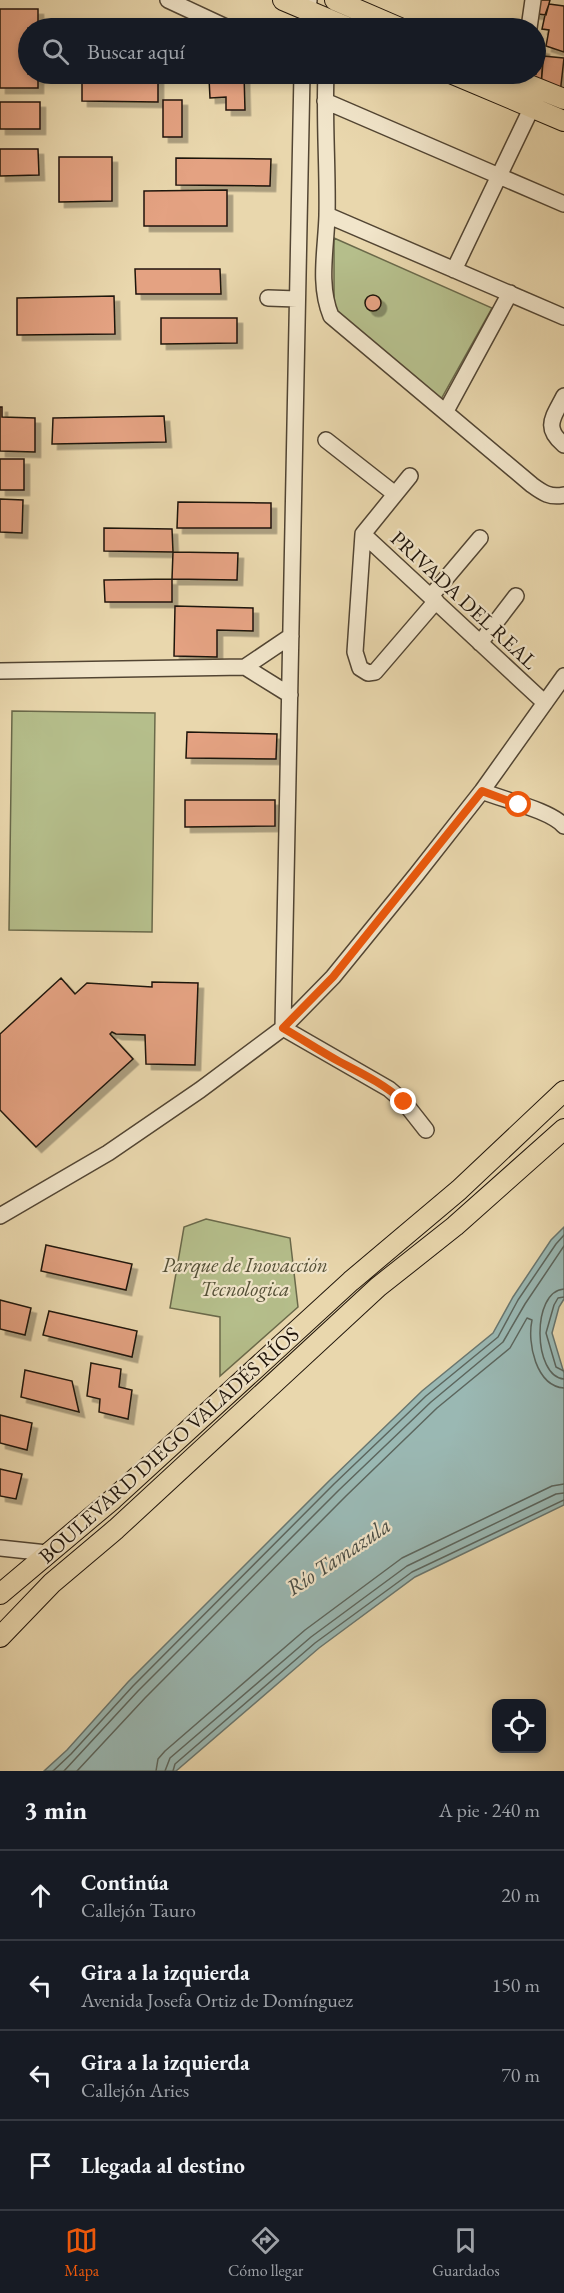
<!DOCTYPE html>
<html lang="es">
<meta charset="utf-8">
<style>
body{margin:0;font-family:"EB Garamond",serif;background:#20242c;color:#f1f3f6}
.controls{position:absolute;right:18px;bottom:18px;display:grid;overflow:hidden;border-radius:12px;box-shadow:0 3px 9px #0003}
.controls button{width:54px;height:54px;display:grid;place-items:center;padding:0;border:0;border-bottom:2px solid #363941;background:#171b24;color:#f1f3f6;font:30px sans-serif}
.stop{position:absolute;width:18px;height:18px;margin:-14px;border:4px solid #ea580c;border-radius:50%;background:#fff}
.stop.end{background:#ea580c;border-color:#fff;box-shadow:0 2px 6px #0008}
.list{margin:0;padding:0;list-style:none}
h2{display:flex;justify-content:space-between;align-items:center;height:78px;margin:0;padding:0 24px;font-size:26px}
h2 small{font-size:20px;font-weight:400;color:#9ea1a6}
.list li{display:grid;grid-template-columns:39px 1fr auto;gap:18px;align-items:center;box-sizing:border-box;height:90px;padding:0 24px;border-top:2px solid #363941}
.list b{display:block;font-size:22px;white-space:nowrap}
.list p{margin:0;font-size:20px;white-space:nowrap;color:#9ea1a6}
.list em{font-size:20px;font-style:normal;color:#9ea1a6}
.icon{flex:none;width:33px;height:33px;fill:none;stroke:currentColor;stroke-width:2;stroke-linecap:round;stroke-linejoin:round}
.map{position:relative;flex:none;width:564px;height:1771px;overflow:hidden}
.search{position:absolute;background:#171b24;box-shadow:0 3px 9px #0003;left:18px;right:18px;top:18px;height:66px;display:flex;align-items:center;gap:15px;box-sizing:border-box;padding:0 21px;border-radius:33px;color:#9ea1a6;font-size:22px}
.sheet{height:438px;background:#171b24}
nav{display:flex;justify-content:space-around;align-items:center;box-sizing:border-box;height:84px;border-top:2px solid #363941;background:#171b24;font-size:16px;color:#9ea1a6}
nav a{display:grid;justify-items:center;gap:3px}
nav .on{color:#ea580c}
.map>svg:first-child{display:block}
.green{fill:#b5be8b;stroke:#6a694a;stroke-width:1.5}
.water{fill:#9ab8b3;stroke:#69766f;stroke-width:1.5}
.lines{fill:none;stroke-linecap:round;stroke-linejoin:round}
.shore{stroke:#5c665e;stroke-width:1.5}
.building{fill:#e4a282;stroke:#1f140a;stroke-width:1.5;filter:url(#shadow)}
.minor-casing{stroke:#524533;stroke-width:18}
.major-casing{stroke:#1f140a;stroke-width:22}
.minor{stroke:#f1e5ca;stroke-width:15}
.major{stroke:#e9d7ad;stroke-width:20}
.route{stroke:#ea580c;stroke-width:8}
.labels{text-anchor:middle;stroke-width:4.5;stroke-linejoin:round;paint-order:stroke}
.street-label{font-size:21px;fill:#1f140a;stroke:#f1e5ca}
.park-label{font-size:21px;font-style:italic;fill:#545037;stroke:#f1e5ca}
.water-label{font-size:22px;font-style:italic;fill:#4a4d45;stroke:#f1e5ca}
</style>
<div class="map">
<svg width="564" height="1771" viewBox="0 0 564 1771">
<defs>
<filter id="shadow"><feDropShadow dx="5.5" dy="5.5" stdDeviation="0" flood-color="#0004"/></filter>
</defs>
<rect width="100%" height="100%" fill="#e9d7ad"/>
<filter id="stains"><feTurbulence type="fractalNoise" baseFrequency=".00333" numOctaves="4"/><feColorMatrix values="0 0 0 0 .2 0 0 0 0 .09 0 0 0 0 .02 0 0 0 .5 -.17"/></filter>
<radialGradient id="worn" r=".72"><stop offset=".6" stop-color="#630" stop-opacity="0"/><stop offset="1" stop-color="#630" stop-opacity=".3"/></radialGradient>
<path class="green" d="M334,238L492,308L440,401L334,311Z
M12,711L155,713L152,932L9,930Z
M206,1219L290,1238L298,1307L220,1376V1317L170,1308L184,1227Z"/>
<path class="water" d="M564,1227V1299L559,1307L552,1333L564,1373V1505L415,1577L319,1648L176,1771H44L67,1750L128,1682L330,1480L422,1391L493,1333L513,1297L551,1240Z"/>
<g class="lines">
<path class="shore" d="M564,1289C531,1291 533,1377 564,1379
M564,1297L558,1298L554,1305L546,1333L556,1367L564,1371
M53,1771L71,1754L133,1686L334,1484L426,1396L498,1337L518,1300L556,1244L564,1235
M64,1771L138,1691L339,1490L431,1402L503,1342L525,1304L564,1246
M77,1771L145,1698L346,1496L437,1408L510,1348L527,1318L532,1320C527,1343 536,1386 564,1388
M156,1771L158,1759L165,1751L305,1630L402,1558L552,1486L564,1484
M165,1771L170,1758L311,1637L407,1566L556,1494L564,1493
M173,1771L175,1764L315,1643L412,1572L564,1500"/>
</g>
<path class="building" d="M533,0H550L546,15L531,13Z
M549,4L564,6V52L546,46L549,30L542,29L545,15Z
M0,9H38V28H28V34H26L28,74H38V88H0Z
M536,47L544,49L541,87L528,81V74H536Z
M543,56L564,58L560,94L541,87Z
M82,74L158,76V102L82,101Z
M225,74H244L245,110H226V97L210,98L209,78H225Z
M163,100H182V137H163Z
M0,102H40V129H0Z
M0,149H38L39,175L0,176Z
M59,157H112V201L59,202Z
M176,158L271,159L270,186L176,185Z
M227,190V226H144V191Z
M135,269H220L221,294H136Z
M365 303a8 8 0 1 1 16 0a8 8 0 1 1-16 0Z
M114,296L115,334L17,335V298Z
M161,318H237V343L161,344Z
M0,407H2V417L35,418V452L0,451Z
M164,416L166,442L52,444L53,418Z
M0,459H24V490H0Z
M0,499L23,500L22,533L0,532Z
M178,502L271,503V528H177Z
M104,528L172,529L173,552L104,551Z
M173,552L238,553L237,580L172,579Z
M172,579V602H105L104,580Z
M175,606L253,608V631L217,630V657L174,656Z
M187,732L277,734L276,759L186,758Z
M185,800H275V826L185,827Z
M61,978L75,994L87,983L152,987V982L198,983L195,1065L146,1064L145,1035L116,1034L112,1032L110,1034L133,1059L36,1147L0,1110V1034Z
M46,1245L132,1264L126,1290L41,1271Z
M0,1300L31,1308L25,1335L0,1329Z
M49,1311L137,1331L132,1357L43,1335Z
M91,1363L121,1369L119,1387L132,1390L128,1419L99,1412L100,1399L87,1396Z
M25,1370L72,1381L79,1412L21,1397Z
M0,1415L32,1423L27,1450L0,1443Z
M0,1469L22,1474L16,1499L0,1496Z"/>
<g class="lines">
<g class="minor-casing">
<path id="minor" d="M168,0L228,28
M307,28L309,0
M529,28L533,0
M302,74L283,1028L389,1089L404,1102L426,1130
M326,74C324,121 328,169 327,216C326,249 318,285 331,316L532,485C543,493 550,498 564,495
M325,101L564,204
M327,215L564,317
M454,270L532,107
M268,298L297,299
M564,396C553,418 543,427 564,445
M446,411L510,293
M326,440L395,494
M363,534L545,703
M363,534L355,652L360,668L368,673L375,672L436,601
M363,534L410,476
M431,596L480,538
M480,643L516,596
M245,667L291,636
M0,671L245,667L290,695
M482,791C503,800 550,810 564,826
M0,1216L108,1153L200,1090L283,1028L333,977L416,875L482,791L564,676
M0,1548L47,1553"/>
</g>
<g class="major-casing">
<path id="major" d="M283,0L349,28
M335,0L400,28
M453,74L564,121
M502,74L564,99
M0,1594L113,1499L351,1281L459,1190L564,1091
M0,1637L52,1583L116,1529L378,1287L455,1226L564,1129"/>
</g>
<use href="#minor" class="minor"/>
<use href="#major" class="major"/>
</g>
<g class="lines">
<path class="route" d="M404,1102C384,1084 363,1074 340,1062C320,1051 302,1039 283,1028L333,977L482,791L519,805"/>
</g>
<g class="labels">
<g class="street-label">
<text transform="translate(464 600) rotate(43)" y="7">PRIVADA DEL REAL</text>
<text transform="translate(169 1445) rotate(-42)" y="7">BOULEVARD DIEGO VALADÉS RÍOS</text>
</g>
<g class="park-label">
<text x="245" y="1272">Parque de Inovacción<tspan x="245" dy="24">Tecnologica</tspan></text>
</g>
<g class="water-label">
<text transform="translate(338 1556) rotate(-34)" y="8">Río Tamazula</text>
</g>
</g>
<rect width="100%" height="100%" filter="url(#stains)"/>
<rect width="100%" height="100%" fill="url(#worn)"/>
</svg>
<div class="controls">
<button><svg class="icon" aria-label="locate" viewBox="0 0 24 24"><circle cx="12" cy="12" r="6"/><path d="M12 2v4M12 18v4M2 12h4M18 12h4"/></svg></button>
</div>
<div class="stop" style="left:519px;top:805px"></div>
<div class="stop end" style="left:404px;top:1102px"></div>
<div class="search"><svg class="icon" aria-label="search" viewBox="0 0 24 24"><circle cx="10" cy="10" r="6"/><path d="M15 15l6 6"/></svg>Buscar aquí</div>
</div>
<section class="sheet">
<h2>3 min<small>A pie · 240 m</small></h2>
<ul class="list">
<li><svg class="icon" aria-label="ahead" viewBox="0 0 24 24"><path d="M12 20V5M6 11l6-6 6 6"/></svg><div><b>Continúa</b><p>Callejón Tauro</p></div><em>20 m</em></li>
<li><svg class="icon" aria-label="left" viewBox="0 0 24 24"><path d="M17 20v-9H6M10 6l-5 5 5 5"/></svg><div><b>Gira a la izquierda</b><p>Avenida Josefa Ortiz de Domínguez</p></div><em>150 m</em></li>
<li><svg class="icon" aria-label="left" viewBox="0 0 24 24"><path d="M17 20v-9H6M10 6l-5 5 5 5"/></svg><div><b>Gira a la izquierda</b><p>Callejón Aries</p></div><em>70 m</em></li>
<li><svg class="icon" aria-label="arrive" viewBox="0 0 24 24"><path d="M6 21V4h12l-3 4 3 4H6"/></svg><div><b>Llegada al destino</b></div></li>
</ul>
</section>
<nav>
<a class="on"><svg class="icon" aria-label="map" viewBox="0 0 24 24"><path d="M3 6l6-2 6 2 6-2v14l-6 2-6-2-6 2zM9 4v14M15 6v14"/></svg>Mapa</a>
<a><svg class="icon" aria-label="directions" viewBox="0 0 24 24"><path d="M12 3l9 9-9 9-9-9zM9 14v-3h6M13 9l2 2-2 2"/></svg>Cómo llegar</a>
<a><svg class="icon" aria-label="saved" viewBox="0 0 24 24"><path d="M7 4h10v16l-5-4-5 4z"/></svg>Guardados</a>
</nav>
